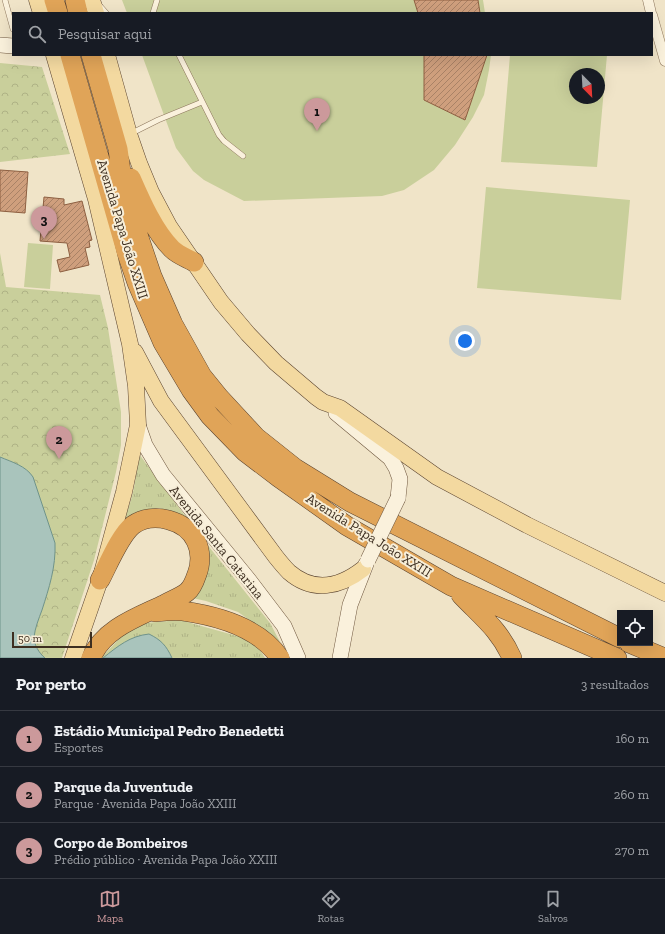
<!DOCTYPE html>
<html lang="pt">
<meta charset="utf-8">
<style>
body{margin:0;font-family:"Zilla Slab",serif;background:#20242c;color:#f1f3f6}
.controls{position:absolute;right:12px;bottom:12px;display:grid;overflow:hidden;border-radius:0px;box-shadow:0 4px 16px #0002}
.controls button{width:36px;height:36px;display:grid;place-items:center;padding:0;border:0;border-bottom:1px solid #363941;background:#171b24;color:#f1f3f6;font:20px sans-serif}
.compass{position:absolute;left:569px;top:68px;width:36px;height:36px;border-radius:50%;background:#171b24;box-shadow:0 4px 16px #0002;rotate:156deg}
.scale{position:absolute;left:12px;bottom:10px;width:80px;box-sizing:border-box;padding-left:4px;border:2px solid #3d2e20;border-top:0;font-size:11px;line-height:14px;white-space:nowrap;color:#3d2e20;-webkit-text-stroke:3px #f7eed8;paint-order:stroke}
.you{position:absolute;left:465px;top:341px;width:14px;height:14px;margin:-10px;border:3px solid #fff;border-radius:50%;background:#1a73e8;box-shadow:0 0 0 6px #1a73e833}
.badge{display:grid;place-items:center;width:26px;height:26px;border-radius:50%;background:#cc999b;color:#111;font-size:13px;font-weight:700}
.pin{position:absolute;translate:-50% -33px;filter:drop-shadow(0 1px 2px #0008)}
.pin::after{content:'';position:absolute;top:21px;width:14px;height:12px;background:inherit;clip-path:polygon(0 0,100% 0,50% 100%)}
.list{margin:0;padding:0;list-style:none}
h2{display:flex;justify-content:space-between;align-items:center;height:52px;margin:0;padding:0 16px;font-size:17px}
h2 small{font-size:13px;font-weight:400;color:#9ea1a6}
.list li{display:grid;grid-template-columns:26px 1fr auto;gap:12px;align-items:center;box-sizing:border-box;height:56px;padding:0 16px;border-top:1px solid #363941}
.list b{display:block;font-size:15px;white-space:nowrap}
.list p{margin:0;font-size:13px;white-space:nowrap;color:#9ea1a6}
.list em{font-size:13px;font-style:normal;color:#9ea1a6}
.icon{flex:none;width:22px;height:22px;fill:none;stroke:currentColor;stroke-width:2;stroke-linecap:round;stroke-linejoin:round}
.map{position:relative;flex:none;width:665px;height:658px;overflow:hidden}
.search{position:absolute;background:#171b24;box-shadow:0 4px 16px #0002;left:12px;right:12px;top:12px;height:44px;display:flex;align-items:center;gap:10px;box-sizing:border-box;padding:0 14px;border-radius:0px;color:#9ea1a6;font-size:15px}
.sheet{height:220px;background:#171b24}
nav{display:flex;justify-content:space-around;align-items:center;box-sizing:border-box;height:56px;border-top:1px solid #363941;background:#171b24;font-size:11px;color:#9ea1a6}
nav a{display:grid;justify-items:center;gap:2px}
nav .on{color:#cc999b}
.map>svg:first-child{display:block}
.grass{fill:url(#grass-tufts)}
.park{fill:url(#park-crowns)}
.pitch{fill:#c9cf9b;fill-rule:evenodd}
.water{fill:#a9c4bc;stroke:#6f938a}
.building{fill:url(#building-hatch);stroke:#8d5f41}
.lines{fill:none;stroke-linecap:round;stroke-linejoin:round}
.lane-casing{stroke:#8d765c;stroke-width:6}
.street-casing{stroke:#8d765c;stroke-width:11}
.secondary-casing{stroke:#6f573f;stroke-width:16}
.primary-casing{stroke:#5b4430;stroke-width:17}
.highway-casing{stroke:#5b4430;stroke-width:20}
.lane{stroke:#faf1dc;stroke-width:5}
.street{stroke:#faf1dc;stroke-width:10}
.secondary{stroke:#faf1dc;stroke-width:15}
.primary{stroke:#f3d9a0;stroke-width:16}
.highway{stroke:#e0a458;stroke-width:19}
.secondary-bridge-casing{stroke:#6f573f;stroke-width:16;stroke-linecap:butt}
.secondary-bridge{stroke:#faf1dc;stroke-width:15}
.labels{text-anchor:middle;stroke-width:4;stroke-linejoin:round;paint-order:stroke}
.street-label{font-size:14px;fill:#3d2e20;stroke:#f7eed8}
</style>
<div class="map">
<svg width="665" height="658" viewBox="0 0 665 658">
<defs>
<pattern id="grass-tufts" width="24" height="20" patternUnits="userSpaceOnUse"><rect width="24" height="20" fill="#c9cf9b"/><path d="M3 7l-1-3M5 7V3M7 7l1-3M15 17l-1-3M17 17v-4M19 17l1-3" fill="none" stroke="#aeb285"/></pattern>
<pattern id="park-crowns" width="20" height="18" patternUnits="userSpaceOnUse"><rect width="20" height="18" fill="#c9cf9b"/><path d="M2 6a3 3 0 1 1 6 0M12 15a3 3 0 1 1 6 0" fill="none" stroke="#aeb285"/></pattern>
<pattern id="building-hatch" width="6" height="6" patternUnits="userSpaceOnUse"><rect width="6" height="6" fill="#cf9f7d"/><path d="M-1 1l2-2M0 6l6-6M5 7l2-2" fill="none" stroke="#a98266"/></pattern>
</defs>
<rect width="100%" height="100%" fill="#f0e4c8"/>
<path class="grass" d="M139,454L183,513L196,527L206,543L270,623L280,642L238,612L206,601L188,597L202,578L178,514L159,508L142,511L120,526C134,501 135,482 139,454Z
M180,620L255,641L265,658H101L133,624Z"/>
<path class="park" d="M0,63L42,67L70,154L0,162Z
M0,253L6,287L100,295L108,328L121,412V445L116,472L94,560L62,658H0Z"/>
<path class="pitch" d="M122,0H483L485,13H127Z
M142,55H491L489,70L484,95L473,117L455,145L434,170L404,190L382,196L244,201L204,180L193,171L176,148Z
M510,55H607L597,167L501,162ZM575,74H599V98H575Z
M486,187L630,200L621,300L477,288Z
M28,243L53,245L50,289L24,287Z"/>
<path class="water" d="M0,457C12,462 26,466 33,477L55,543C56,567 49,588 42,610C39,618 35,628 34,637C34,645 39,653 45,658H0Z
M149,634C161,640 166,645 172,658H103C118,646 130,636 149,634Z"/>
<path class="building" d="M414,0H478L480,13H418Z
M424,55H487L465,120L424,100Z
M0,170L28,172L25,213L0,211Z
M44,197L64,199V205L82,201L92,240L89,241L90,247L85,248L89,265L60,272L57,260L70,257L67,243L40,241Z"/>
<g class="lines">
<g class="lane-casing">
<path id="lane" d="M5,0L13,29
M99,5L106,13
M153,13L157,0
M179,55L219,135L224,141L243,156
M130,134L158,120L202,102"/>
</g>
<g class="street-casing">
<path id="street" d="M648,0L651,13
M652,15L665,61"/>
</g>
<g class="secondary-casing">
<path id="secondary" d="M0,45L13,46
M336,413L390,458L396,468L400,479L398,498
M138,425L145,445L163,475L249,580L284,626L298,658
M340,658L350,605L366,564"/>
</g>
<g class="primary-casing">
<path id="primary" d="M37,0L41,13
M92,0L96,13
M54,55L96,199L130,344L136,386L138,425L124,492L100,580L73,658
M107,55L129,134L139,163L151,192L169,226L221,302L248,334L276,363L316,397L323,402L340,408L437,477L527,525L665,593
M135,352L161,401L276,557C280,562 284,567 289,572C313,593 340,587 363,569"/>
</g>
<g class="highway-casing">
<path id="highway" d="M54,0L58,13
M75,0L78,13
M70,55L126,251L137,283L163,343L191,390L210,416L245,452L278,477L347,526L451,586L617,658
M91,55L118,149L122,179L130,211L152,276L173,324L202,376L219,397L256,437L295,468L350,502L620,638
M131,178C141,201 154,231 172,249C178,255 187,258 194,262
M461,595C482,617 499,629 512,658
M155,612C164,611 174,610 183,611C218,616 259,627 280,658
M629,643L665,658
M91,658C104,628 138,617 165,604C172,600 181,597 187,592C192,588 195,580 197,574C201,564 201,551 196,541C186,520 153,511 133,525C120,535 108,565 100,580"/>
</g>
<use href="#lane" class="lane"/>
<use href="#street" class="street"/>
<use href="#secondary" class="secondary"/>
<use href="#primary" class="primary"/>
<use href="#highway" class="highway"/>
<g class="secondary-bridge-casing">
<path id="secondary-bridge" d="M368,560L398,498"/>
</g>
<use href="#secondary-bridge" class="secondary-bridge"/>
</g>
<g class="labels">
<g class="street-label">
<text transform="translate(123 229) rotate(73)" y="5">Avenida Papa João XXIII</text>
<text transform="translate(369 535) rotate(32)" y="5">Avenida Papa João XXIII</text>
<text transform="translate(217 542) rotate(51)" y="5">Avenida Santa Catarina</text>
</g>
</g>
</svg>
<div class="controls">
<button><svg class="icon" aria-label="locate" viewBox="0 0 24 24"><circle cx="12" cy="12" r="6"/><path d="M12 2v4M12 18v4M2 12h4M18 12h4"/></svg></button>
</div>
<svg class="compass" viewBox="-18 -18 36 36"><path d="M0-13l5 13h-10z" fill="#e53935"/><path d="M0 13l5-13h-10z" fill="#9ea1a6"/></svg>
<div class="scale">50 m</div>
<div class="you"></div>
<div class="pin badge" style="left:317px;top:131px">1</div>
<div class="pin badge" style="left:59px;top:459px">2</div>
<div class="pin badge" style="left:44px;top:239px">3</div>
<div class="search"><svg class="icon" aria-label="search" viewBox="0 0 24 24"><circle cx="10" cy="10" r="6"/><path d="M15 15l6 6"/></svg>Pesquisar aqui</div>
</div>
<section class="sheet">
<h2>Por perto<small>3 resultados</small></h2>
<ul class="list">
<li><span class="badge">1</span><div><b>Estádio Municipal Pedro Benedetti</b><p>Esportes</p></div><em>160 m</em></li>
<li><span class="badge">2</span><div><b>Parque da Juventude</b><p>Parque · Avenida Papa João XXIII</p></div><em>260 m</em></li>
<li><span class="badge">3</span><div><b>Corpo de Bombeiros</b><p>Prédio público · Avenida Papa João XXIII</p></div><em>270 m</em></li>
</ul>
</section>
<nav>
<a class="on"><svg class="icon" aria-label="map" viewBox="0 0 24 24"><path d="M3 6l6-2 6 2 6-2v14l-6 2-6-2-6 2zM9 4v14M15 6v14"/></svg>Mapa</a>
<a><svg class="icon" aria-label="directions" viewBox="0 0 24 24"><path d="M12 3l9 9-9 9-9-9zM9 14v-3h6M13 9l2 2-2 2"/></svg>Rotas</a>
<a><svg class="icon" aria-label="saved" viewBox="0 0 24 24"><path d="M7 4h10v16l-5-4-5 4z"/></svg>Salvos</a>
</nav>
